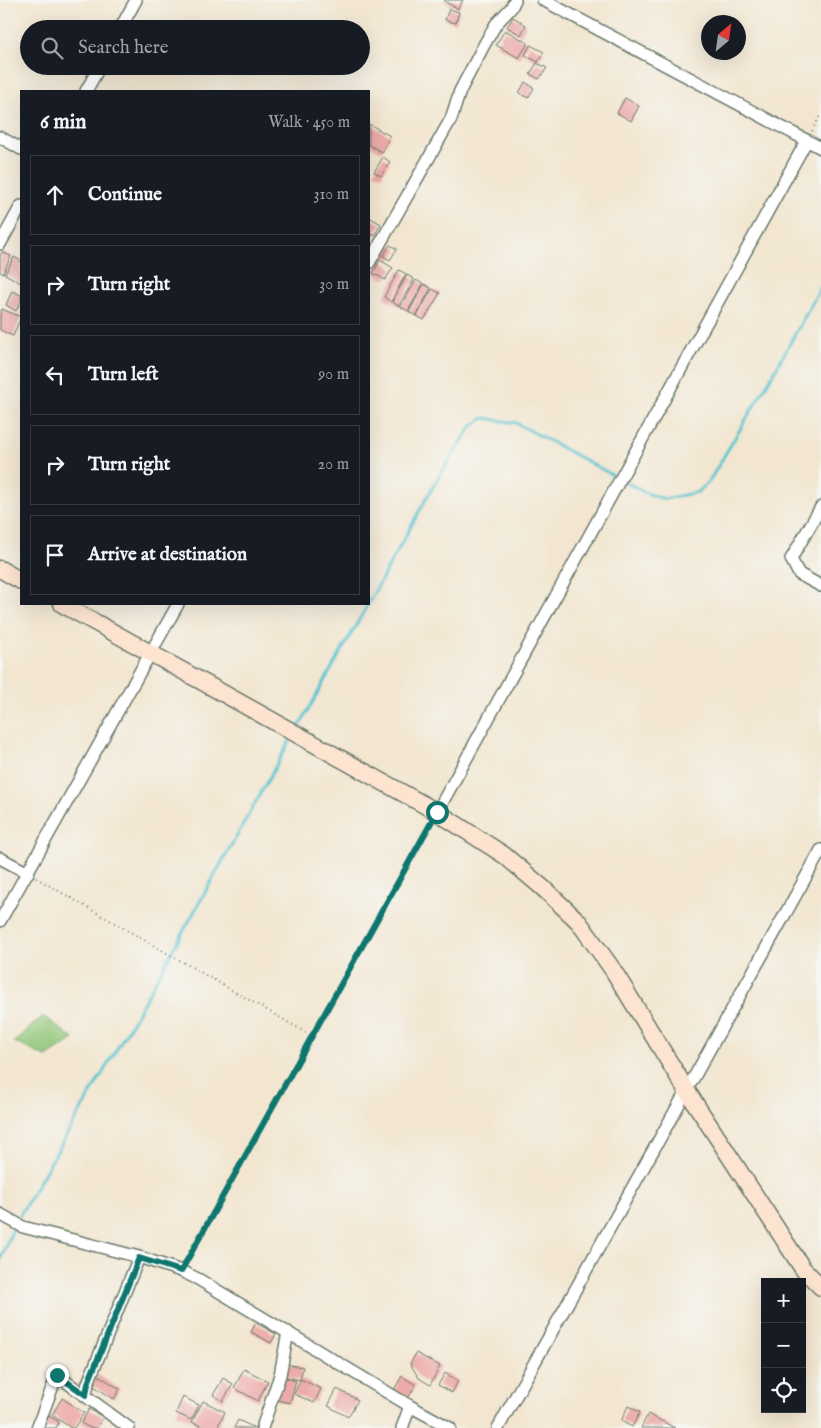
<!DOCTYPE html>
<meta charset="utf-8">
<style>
body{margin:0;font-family:"IM FELL English",serif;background:#20242c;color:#f1f3f6}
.controls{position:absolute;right:15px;bottom:15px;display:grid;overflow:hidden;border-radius:0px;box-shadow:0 5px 20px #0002}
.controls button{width:45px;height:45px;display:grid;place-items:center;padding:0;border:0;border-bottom:1px solid #363941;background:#171b24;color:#f1f3f6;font:25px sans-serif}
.compass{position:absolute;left:701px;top:15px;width:45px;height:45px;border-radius:50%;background:#171b24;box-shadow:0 5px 20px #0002;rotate:29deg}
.stop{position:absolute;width:15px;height:15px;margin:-11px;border:4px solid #0f766e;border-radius:50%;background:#fff}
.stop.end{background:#0f766e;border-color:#fff;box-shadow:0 1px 5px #0008}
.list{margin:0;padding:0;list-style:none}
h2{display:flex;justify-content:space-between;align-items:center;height:65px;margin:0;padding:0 20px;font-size:21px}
h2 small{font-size:16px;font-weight:400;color:#9ea1a6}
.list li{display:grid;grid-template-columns:32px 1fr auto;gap:15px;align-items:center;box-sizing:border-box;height:80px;margin:0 10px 10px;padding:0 10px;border:1px solid #363941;border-radius:0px}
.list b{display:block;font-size:19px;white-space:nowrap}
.list em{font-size:16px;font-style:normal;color:#9ea1a6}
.icon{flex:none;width:28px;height:28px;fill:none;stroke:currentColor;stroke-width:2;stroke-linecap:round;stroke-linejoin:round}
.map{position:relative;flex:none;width:821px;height:1428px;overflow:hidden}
.search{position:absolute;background:#171b24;box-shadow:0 5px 20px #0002;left:20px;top:20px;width:350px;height:55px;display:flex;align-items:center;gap:12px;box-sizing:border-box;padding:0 18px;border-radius:28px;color:#9ea1a6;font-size:19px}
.panel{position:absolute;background:#171b24;box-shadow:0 5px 20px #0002;left:20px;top:90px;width:350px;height:515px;border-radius:0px}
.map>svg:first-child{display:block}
.green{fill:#93c779;stroke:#598256}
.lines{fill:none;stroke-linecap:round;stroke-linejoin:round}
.stream{stroke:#57c3d0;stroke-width:3}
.building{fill:#ecaaa8}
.street-casing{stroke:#69786b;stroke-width:14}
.secondary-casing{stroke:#69786b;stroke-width:19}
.path{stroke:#69786b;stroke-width:2;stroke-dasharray:1 4;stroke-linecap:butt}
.street{stroke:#fff;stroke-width:11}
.secondary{stroke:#fde4d1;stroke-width:16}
.route{stroke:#0f766e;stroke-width:6}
</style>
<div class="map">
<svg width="821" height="1428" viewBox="0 0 821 1428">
<rect width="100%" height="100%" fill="#f6f6f2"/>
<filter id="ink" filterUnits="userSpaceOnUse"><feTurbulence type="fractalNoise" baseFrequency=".02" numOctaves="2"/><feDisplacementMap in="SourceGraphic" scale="10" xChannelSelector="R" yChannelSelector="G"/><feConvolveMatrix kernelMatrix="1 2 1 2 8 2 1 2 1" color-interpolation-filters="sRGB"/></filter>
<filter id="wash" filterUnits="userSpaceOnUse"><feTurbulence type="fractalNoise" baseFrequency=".0096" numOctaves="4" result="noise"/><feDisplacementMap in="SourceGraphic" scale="20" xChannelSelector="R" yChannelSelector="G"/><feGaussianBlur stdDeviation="1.12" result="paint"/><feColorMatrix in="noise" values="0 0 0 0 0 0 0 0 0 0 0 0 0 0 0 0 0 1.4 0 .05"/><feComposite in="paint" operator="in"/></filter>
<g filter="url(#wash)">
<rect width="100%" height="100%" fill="#f2e6d0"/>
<path class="green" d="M43,1016L74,1039L46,1057L14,1042Z"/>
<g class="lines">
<path class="stream" d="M623,481L648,494L665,499L698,492L708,483L773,374L821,287
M369,602L439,476L472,426L484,418L516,423L618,478
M297,730L368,604
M17,1220L137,1014L292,737
M0,1261L14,1226"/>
</g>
<g id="blocks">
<path class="building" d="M445,0H463L458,9L444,1Z
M449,9L459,12L456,23L445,20Z
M513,17L526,25L521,35L507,27Z
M505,30L528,43L519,58L496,45Z
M530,45L544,52L538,62L525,55Z
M537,63L547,68L539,79L530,74Z
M525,82L534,88L528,98L519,93Z
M625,98L639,106L631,121L617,113Z
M369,124L390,136L382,152L369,145Z
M383,157L390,162L381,176L374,172Z
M369,217L381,224L374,236L369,233Z
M390,245L397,249L390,260L383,256Z
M2,252L11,256L3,274L0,272V256Z
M14,257L21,261V283L5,274Z
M380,260L393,268L385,280L373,273Z
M399,270L406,274L391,302L384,297Z
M407,275L414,279L399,306L392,302Z
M416,280L423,284L408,311L401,307Z
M424,284L431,288L416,316L409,312Z
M432,289L440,293L424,320L417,316Z
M12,291L21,295V301L16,311L6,305Z
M2,309L21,317L13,336L0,330V314Z
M256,1323L276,1334L271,1343L251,1332Z
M416,1353L440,1366L430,1385L419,1378L410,1364Z
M285,1364L303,1367L300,1380L283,1376Z
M244,1369L268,1381L258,1401L234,1388Z
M445,1373L458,1381L452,1393L438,1385Z
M98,1375L120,1389L114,1399L92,1385Z
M402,1376L416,1385L408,1398L394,1390Z
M282,1377L296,1381L290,1403L277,1400Z
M223,1378L233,1384L223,1401L213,1395Z
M301,1379L321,1389L314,1403L294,1394Z
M337,1389L358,1400L348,1417L328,1406Z
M183,1397L199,1405L191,1420L176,1413Z
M62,1398L84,1413L74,1428H71L52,1415Z
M203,1401L225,1412L217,1428H205L192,1422Z
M628,1406L640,1412L632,1427L621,1421Z
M89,1409L103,1417L97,1428H90L81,1423Z
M648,1414L675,1428H641Z
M49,1416L59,1422L56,1428H41Z
M238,1420L255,1428H234Z"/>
</g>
</g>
<g filter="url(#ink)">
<use href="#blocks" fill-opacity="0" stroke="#69786b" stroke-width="1"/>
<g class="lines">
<g class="street-casing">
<path id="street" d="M543,0L821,148
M120,29L136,0
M86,91L100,66
M0,137L21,149
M0,244L21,206
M369,263L451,119L460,91L484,45L496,24L511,8L515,0
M821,507L791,559L799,574L821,586
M437,812L807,140
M0,858L28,873
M0,921L178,604
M0,1214L23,1227L139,1257L181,1271L198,1279L410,1406L450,1428
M86,1395L88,1383L139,1257
M37,1428L57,1375L129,1428
M262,1428L280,1375L288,1332
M402,1428L410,1406
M498,1428L821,850"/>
</g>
<g class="secondary-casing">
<path id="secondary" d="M0,569L21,581
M62,604L437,812L504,855L543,888L578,921L613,970L687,1091L803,1269L821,1287"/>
</g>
<path class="path" d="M812,131L821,114
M36,878L312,1036
M186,1262L431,823"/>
<use href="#street" class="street"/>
<use href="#secondary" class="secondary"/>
</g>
</g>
<g class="lines" filter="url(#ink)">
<path class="route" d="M57,1375L86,1395L88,1383L139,1258L181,1271L437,812"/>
</g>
</svg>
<div class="controls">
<button>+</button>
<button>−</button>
<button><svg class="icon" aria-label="locate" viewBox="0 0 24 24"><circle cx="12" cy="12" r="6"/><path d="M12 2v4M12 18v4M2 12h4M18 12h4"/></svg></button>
</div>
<svg class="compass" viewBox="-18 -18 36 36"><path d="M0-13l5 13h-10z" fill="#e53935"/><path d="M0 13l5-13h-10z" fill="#9ea1a6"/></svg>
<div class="stop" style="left:437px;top:812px"></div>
<div class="stop end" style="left:57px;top:1375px"></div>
<div class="search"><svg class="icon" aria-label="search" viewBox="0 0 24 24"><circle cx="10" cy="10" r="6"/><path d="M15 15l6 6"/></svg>Search here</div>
<section class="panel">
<h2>6 min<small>Walk · 450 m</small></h2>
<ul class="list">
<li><svg class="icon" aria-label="ahead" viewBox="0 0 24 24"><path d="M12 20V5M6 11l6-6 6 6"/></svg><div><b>Continue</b></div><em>310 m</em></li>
<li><svg class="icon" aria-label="right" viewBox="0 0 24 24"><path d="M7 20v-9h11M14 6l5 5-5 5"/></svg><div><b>Turn right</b></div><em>30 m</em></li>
<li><svg class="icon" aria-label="left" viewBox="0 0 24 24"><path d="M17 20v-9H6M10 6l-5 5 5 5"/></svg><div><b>Turn left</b></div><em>90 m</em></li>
<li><svg class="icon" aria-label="right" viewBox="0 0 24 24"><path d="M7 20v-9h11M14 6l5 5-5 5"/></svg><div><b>Turn right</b></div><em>20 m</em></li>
<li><svg class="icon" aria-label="arrive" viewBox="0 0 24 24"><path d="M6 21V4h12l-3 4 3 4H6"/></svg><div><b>Arrive at destination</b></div></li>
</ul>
</section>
</div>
